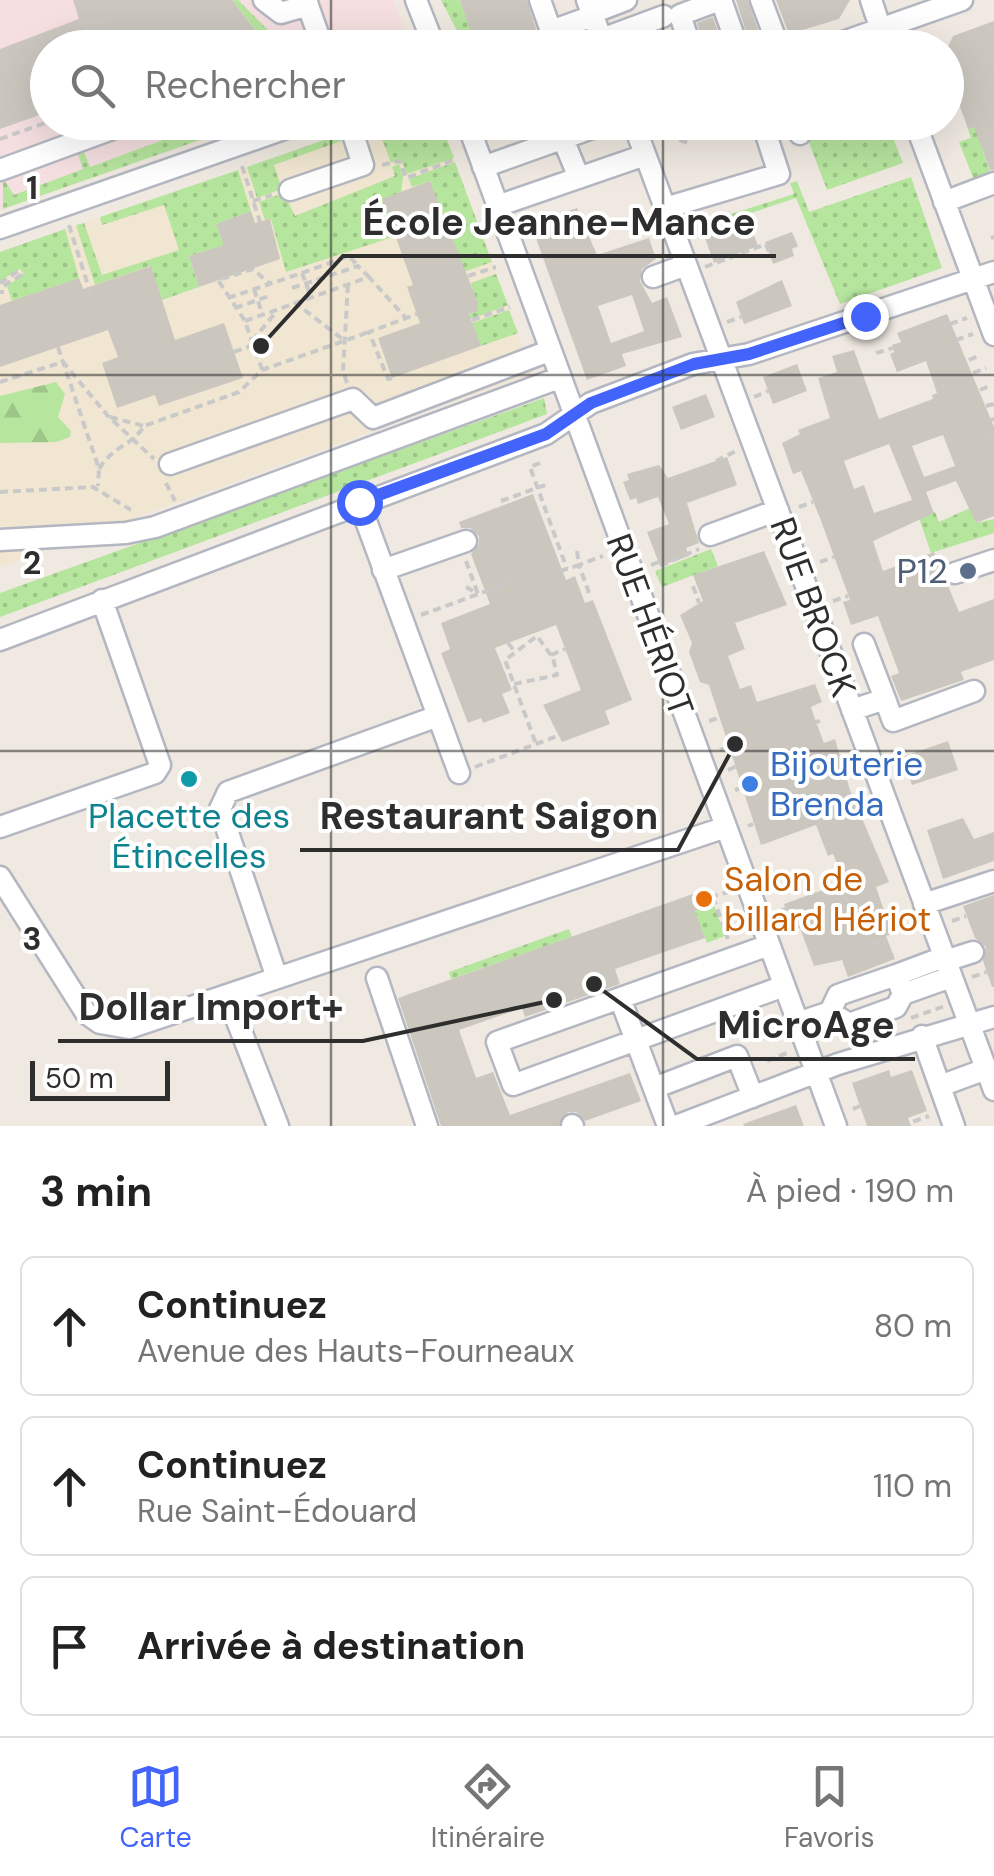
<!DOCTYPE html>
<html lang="fr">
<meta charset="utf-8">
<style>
body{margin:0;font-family:"DM Sans",sans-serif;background:#f6f6f6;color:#222}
.scale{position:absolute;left:30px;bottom:25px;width:140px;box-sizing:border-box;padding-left:10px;border:5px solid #2e2e2e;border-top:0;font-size:28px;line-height:35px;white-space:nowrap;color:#2e2e2e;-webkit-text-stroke:8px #fff;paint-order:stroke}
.stop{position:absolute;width:30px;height:30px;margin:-22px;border:8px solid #4264fb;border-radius:50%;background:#fff}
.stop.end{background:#4264fb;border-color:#fff;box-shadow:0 2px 10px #0008}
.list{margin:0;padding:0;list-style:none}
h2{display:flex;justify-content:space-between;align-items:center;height:130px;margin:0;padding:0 40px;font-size:42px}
h2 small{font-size:32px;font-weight:400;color:#767676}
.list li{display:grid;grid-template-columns:65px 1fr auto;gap:30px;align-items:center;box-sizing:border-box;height:140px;margin:0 20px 20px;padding:0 20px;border:2px solid #e0e0e0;border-radius:15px}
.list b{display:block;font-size:38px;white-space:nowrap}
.list p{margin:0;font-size:32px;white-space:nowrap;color:#767676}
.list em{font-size:32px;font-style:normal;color:#767676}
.icon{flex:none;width:55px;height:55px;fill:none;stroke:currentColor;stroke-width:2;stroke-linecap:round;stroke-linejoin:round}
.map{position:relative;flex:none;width:994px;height:1126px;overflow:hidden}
.search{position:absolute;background:#fff;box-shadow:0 10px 40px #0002;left:30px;right:30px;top:30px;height:110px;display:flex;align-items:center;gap:25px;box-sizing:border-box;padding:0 35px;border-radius:55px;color:#767676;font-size:38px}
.sheet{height:610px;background:#fff}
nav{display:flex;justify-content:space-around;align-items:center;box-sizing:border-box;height:140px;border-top:2px solid #e0e0e0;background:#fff;font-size:28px;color:#767676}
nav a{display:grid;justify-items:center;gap:5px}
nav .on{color:#4264fb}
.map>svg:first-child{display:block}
.education{fill:#f0e6d1}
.medical{fill:#f5dfe0}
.grass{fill:url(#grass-dots)}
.forest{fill:url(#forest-firs)}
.building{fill:#cbc7bf;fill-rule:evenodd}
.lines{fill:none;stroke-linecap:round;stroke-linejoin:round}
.minor-casing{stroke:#b4b7c1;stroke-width:25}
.path{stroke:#c9c9c9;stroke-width:4;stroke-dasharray:8 5;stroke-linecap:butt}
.minor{stroke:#fff;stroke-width:20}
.route{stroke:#4264fb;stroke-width:12}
.grid{fill:none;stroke:#2e2e2e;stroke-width:2.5;stroke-opacity:0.55}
.service-dot{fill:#5c6f8a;stroke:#fff;stroke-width:4}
.culture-dot{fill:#0f9aa8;stroke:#fff;stroke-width:4}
.shop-dot{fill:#3f7fe0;stroke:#fff;stroke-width:4}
.food-dot{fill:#e8710a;stroke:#fff;stroke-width:4}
.labels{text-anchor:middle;stroke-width:8;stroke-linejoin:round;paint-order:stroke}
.service-label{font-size:35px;fill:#4e5e75;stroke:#fff;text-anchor:end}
.street-label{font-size:35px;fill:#2e2e2e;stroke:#fff}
.shop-label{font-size:35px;fill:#366cbe;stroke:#fff;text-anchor:start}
.culture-label{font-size:35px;fill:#0d838f;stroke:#fff}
.food-label{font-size:35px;fill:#c56008;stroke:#fff;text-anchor:start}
.grid-label{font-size:32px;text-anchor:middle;font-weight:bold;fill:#2e2e2e;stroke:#fff;stroke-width:8;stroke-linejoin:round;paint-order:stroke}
.leader{fill:none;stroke:#2e2e2e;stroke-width:4}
.callout-dot{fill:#2e2e2e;stroke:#fff;stroke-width:4}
.callout-label{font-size:38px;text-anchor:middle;font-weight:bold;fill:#2e2e2e;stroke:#fff;stroke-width:8;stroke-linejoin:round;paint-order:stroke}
</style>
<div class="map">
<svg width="994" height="1126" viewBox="0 0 994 1126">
<defs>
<pattern id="grass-dots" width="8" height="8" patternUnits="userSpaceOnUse" patternTransform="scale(2.5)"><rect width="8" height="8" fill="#b6e59e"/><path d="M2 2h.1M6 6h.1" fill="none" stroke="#9dc588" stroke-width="1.8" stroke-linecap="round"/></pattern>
<pattern id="forest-firs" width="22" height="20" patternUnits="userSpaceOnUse" patternTransform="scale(2.5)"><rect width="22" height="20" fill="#b6e59e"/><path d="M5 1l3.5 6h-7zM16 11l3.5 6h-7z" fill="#9dc588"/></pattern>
</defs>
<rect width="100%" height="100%" fill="#efe9e1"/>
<path class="education" d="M375,123H441L532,373L0,567V252Z"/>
<path class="medical" d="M0,0H393L411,47L48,48V122L251,123L0,210Z"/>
<path class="grass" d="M232,0H238L269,31L298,32L306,46L269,47Z
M441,0H460L475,43L465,46Z
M994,119V148L983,152L993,179L976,185L959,142L971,138L968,129Z
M209,123L234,125L231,129L3,209V178L14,195L83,169L78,154L84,152L90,167Z
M375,123H441L454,158L407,174L401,159L391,163L378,128L368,131V125Z
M828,123H887L903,163L827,190L807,137L823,131L822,125Z
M341,134L344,140L274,165L282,189L257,198L247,167Z
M455,162L492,262L463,272L430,181L412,187L409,179Z
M399,164L403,177L396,236L286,272L271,219L265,220L259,202L284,193L295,216L395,176L392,167Z
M238,170L251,211L216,224L224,245L189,256L199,287L162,300L150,266L95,285L76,225L84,223L102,275L179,250L164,205L102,225L100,217Z
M911,177L942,268L840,304L796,198L694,232L686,211L692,212L697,225L794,194L790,183L797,181L809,212Z
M65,229L79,278L12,301L7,286L24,274L20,269L0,281V252Z
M496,274L508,305L471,319L469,314L478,311L471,283Z
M509,310L518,333L481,346L472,323Z
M544,398L547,414L0,617V593Z
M970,508L976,523L994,519V533L931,553L919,518L935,512L939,522Z
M711,549L718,566L662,587L655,571Z
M714,905L725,936L707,943L695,911Z
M569,929L572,937L451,979L449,972Z"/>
<path class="forest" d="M56,382L65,394L58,417L71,431L70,437L56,442L0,443V396Z"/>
<path class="building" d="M73,0H232L269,48H209L199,35L162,48H48V112L0,129V49L79,19Z
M460,0H527L542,48H476Z
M736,0H748L764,48H751Z
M776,0H850L839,19L789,34Z
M713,17L723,48H704L697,23Z
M994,21V170H990L974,127L968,129L963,115L946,70V51L953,36Z
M430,181L478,303V311L469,314L481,346L392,378L378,338L420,323L407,287L413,285L382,199Z
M577,208L597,255L649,238L656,259L642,269L640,281L652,303L667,297L682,337L622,354L626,366L587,380L533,230L539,228L537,222ZM632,295L644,331L611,343L598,306Z
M251,211L255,223L270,219L280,259L199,287L189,256L224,245L216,224Z
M749,222L758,246L714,263L705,238Z
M792,232L798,246L792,249L794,256L773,264L765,242Z
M151,266L175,340L224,323L243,378L159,406L155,395L117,408L102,363L118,357L108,330L0,367V305L79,278L83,289Z
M782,280L792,306L744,324L736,302Z
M947,314L994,427V516L976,523L956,481L926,492L934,513L873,541L883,571L934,552L959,612L994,599V660L961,672L964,680L901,701L891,676L899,673L878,616L851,625L843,602L850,600L820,518L801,471L793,474L782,443L800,434L798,430L830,418L818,378L837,372L832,356L854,350L879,419L933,399L932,395L937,393L926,361L897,372L890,354L894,352L892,345L901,342L897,333ZM943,435L955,466L924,477L912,446ZM889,444L912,500L874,513L864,485L854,489L844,461Z
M797,364L807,391L773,404L763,377Z
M706,394L715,417L681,430L672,407Z
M727,457L737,485L687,503L699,543L686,548L689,556L660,566L647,532L669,524L658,497L638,504L636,498L630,500L623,482L629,480L627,474L659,465L668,478Z
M533,494L566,580L575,576L585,603L593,600L632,700L605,711L610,724L562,742L543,705L581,690L556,625L495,648L512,690L502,694L510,713L483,723L481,718L468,723L441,653L450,649L441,623L490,604L471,554L479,544V536L470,528H461L459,522Z
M764,551L787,605L735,623L745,649L728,656L740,689L751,685L757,702L815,684L822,702L811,707L816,722L824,743L835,739L850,790L889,882L876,887L892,934L886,936L895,959L848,977L842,960L814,966L800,928L793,930L784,904L845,882L833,854L828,856L816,825L761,845L709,685L700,682L689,652L692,643L680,615L703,601L693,575Z
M948,741L958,770L912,785L902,757Z
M963,818L974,839L994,832V861L943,879L927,830Z
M707,889L713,905L695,911L705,938L615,969L620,984L525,1017L522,1008L459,1030L476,1078L493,1072L510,1115L630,1073L641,1101L585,1121L576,1112H568L559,1126H441L398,998Z
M994,895V987H992L983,961L986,947L975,938L963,906Z
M889,1070L891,1077L912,1070L927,1111L908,1118L911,1126H867L852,1083Z
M796,1105L804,1126H744L743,1124Z"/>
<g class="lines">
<g class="minor-casing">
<path id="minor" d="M264,0L281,13L308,5
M306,0L323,48
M416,0L435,48
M540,0L557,48
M587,0L605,48
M721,0L738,48
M761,0L779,48
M871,0L887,48
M592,13L626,0
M551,31L593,16
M602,39L664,16
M691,48L680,15L720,0
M826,48L962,0
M467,122L836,1126
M633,122L994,1090
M796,122L800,134
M915,122L994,335
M563,139L579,178
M483,167L609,122
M0,170L131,122
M290,190L363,165L349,122
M944,202L994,183
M497,206L645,155
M665,208L779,174L762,122
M0,228L304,122
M653,277L686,265
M170,464L353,399L373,418L549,351
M710,535L778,510
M0,540L126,533L155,527L559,378
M383,570L466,541
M955,573L994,560
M0,640L546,434L591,403L693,364L749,354L994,272
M864,644L885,699
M852,710L885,699L893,721L974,691
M438,716L459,773
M0,827L155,773L160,765L102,600
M0,877L86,1013L100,1023L129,1028L726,827
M924,904L994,881
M769,945L497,1042L513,1085L784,986
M945,961L973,952
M896,975L944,957
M277,978L220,809L228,792L438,716L359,502
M377,978L427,1126
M227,995L278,1126
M620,998L668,1126
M830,1012L838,995L896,975L903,994
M797,1023L830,1012L849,1024L896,1007L903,994L951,977
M922,1036L954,1126
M940,1086L986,1069
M654,1088L737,1056L753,1097
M572,1125L573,1126
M676,1126L838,1064L994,1017"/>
</g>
<path class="path" d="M920,38L943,48
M946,49H947
M655,131L691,144
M0,139L48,122
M382,165L400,161L406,178L456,159
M242,166L260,222
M253,201L272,195
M69,225L92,298
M532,237L535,236
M991,238L994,237
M705,267L766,244L769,252
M302,273L349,256L358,266
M468,276L496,267
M0,283L18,271L21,275L0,288
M292,288L358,266L369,277
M254,289L262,313
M0,292H4
M228,298L302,273L311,297
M294,302L345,341
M235,308L269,296
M472,320L510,307
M245,321L369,277L406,318
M727,322L741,317
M950,324L967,318
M956,340L973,334
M252,341L277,311
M253,345L245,321L218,280L253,269L270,284
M58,347L99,469L98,486
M234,352L253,345L262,369
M876,353L893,348
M969,360L981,355
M973,373L986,368
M392,378L388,379L369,332L417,314
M0,382L63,362L108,416L154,459
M347,383L343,371L348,284
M980,390L992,385
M754,397L768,391
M986,406L994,404
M110,417L144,426
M991,420L994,419
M989,434V438
M716,461L736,451
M540,463L530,467L567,569
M99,469C116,443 131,447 144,426L239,392L262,370L369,332
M166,483L175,501
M0,492L93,487L131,510
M501,501L548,484
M799,507L813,502
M466,561L478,594
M820,562L834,557
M651,565L659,562L660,566L699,549
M560,571L579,565L577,551
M693,586L699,603
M466,587L478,594
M589,593L579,565L603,556
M833,601L848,596
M421,615L511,582
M508,643L515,652
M551,655L565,649
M514,684L557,675L553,658L537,636L505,660L536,744
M709,721L720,717
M816,722L820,721
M720,750L730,746
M475,767L560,735
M728,770L737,766
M735,790L745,787
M748,826L753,824
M710,897L728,892
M713,897L728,939
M780,911L786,909
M783,919L789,917
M887,919L906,912
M952,921L966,916
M786,927L791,924
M870,944L887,941
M972,977L987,972
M911,1018L945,1006
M767,1061L787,1053
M853,1109L860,1106
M901,1126L929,1116"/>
<use href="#minor" class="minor"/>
</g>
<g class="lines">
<path class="route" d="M359,502L546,434L591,403L694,364L749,354L865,316"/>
</g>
<path class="grid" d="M331,0V48M663,0V48M331,122V1126M663,122V1126M0,375H994M0,751H994"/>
<circle class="service-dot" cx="968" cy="571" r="10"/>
<circle class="culture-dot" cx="189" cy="779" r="10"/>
<circle class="shop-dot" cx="750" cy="784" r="10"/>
<circle class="food-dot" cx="704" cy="899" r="10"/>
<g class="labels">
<g class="service-label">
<text x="948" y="583">P12</text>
</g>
<g class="street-label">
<text transform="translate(813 607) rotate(70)" y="12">RUE BROCK</text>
<text transform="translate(650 625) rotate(70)" y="12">RUE HÉRIOT</text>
</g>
<g class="shop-label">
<text x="770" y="776">Bijouterie<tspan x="770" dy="40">Brenda</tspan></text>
</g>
<g class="culture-label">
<text x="189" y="828">Placette des<tspan x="189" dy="40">Étincelles</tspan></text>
</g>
<g class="food-label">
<text x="724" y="891">Salon de<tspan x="724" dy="40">billard Hériot</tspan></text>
</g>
</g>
<g class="grid-label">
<text x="32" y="199">1</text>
<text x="32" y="574">2</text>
<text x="32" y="950">3</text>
</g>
<path class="leader" d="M261 346L343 256H776M735 744L678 850H300M554 1000L363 1041H58M594 984L697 1059H915"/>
<g class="callout-dot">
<circle cx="261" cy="346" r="10"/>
<circle cx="735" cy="744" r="10"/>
<circle cx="554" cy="1000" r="10"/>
<circle cx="594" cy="984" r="10"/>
</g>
<g class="callout-label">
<text x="559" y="235">École Jeanne-Mance</text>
<text x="489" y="829">Restaurant Saigon</text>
<text x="211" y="1020">Dollar Import+</text>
<text x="806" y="1038">MicroAge</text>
</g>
</svg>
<div class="scale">50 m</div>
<div class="stop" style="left:359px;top:502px"></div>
<div class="stop end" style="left:865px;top:316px"></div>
<div class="search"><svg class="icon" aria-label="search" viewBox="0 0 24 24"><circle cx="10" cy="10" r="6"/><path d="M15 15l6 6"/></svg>Rechercher</div>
</div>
<section class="sheet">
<h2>3 min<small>À pied · 190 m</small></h2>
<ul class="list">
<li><svg class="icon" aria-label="ahead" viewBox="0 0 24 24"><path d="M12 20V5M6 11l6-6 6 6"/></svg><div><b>Continuez</b><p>Avenue des Hauts-Fourneaux</p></div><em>80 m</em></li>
<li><svg class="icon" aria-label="ahead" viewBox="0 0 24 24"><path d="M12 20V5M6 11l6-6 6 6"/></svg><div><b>Continuez</b><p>Rue Saint-Édouard</p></div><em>110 m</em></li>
<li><svg class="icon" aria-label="arrive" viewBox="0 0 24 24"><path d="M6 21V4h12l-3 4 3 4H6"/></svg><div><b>Arrivée à destination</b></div></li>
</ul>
</section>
<nav>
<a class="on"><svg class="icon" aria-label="map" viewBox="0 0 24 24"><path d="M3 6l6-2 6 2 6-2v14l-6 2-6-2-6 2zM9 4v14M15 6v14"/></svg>Carte</a>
<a><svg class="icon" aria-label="directions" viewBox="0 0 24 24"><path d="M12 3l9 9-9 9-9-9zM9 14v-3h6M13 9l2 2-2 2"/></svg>Itinéraire</a>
<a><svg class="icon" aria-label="saved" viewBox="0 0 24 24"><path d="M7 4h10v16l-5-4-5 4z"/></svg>Favoris</a>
</nav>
